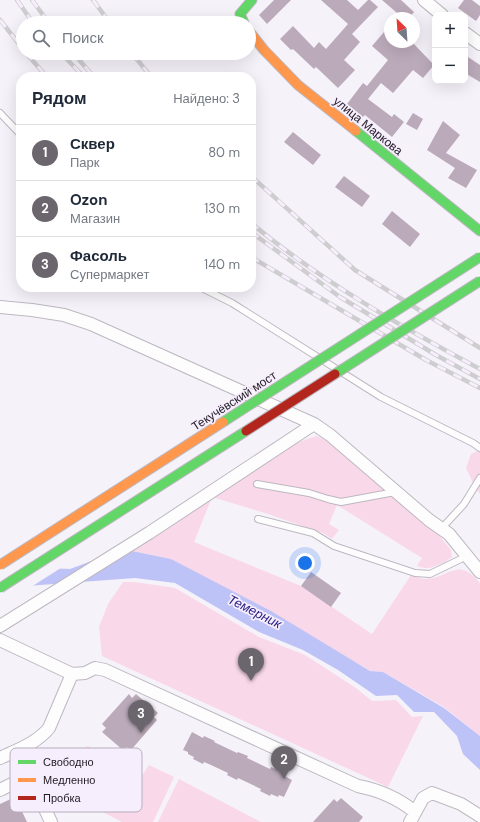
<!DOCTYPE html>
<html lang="ru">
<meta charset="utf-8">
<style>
body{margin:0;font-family:"DM Sans",sans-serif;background:#f2f2f3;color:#1f2937}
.controls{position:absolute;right:12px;top:12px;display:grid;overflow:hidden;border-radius:8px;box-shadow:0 4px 16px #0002}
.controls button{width:36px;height:36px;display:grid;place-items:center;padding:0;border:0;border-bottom:1px solid #e0e1e3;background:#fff;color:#1f2937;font:20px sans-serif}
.compass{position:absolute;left:384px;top:12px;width:36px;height:36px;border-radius:50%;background:#fff;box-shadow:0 4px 16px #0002;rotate:335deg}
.you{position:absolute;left:305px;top:563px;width:14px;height:14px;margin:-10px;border:3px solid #fff;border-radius:50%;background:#1a73e8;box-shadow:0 0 0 6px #1a73e833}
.badge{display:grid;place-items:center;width:26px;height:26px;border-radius:50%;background:#6b666e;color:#fff;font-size:13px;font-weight:700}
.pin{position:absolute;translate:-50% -33px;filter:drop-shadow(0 1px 2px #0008)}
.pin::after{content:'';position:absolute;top:21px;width:14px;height:12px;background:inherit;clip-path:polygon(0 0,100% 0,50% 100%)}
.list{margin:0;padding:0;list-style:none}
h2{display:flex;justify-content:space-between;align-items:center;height:52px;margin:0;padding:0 16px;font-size:17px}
h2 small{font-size:13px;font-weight:400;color:#747a83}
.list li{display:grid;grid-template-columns:26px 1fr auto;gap:12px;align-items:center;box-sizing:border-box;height:56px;padding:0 16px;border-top:1px solid #e0e1e3}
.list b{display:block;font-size:15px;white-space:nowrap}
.list p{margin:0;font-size:13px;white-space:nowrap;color:#747a83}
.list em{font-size:13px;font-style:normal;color:#747a83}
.icon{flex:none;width:22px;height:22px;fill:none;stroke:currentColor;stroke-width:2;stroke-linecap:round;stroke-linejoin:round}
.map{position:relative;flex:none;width:480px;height:822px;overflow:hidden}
.search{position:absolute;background:#fff;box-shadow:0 4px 16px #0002;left:16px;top:16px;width:240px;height:44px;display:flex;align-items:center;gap:10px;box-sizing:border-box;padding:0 14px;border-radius:22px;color:#747a83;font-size:15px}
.panel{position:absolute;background:#fff;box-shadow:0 4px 16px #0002;left:16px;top:72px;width:240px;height:220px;border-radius:16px}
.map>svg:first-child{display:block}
.green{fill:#f9d8ea}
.water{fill:#bec3f7}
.pier{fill:#f6f2fa}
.building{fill:#bbaaba}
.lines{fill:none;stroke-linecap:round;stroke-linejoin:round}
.lane-casing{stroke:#bdb8c0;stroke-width:8}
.street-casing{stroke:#bdb8c0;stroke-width:14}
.fast-casing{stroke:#bdb8c0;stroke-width:11}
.slow-casing{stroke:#bdb8c0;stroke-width:11}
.lane{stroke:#fefdfe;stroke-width:6}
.street{stroke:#fefdfe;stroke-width:12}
.fast{stroke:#63d668;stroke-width:9}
.slow{stroke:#ff974d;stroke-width:9}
.rail-casing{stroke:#cecdcf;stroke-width:4.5}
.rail{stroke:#f7eefd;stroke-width:3;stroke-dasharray:9;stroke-linecap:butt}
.fast-bridge-casing{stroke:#bdb8c0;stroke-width:11;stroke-linecap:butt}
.slow-bridge-casing{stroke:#bdb8c0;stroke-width:11;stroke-linecap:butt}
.jam-bridge-casing{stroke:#bdb8c0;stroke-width:11;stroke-linecap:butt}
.fast-bridge{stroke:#63d668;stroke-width:9}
.slow-bridge{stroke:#ff974d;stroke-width:9}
.jam-bridge{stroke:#b3261e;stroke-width:9}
.labels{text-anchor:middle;stroke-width:3.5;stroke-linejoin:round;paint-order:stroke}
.street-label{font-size:12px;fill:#201a23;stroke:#f7eefd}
.water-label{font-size:13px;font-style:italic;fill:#2b2286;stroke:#f7eefd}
.key{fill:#f7eefd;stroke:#b6aebc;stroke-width:1}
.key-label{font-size:11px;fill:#201a23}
</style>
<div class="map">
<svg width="480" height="822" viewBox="0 0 480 822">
<rect width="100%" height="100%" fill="#f6f2fa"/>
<path class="green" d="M317,436L325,440L340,451L421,518L438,534L451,550L452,557L445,562L430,568H424L417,566L422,558L337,505L329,524L339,530L332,539L323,533L265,513L212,497L194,542L301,586L372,634L411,575C416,577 421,579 426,579C450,578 457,556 480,583V736L444,707L383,672L371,671L171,559L132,551C170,525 208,499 247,474C269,460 291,442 317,436Z
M480,450V494L475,487L466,468L471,454Z
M123,582H135L175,588L259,637L305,655L356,688L372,701L396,700L412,717L423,716L388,787L102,656L99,627L108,604Z
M88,746L136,784L149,765L174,777L153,822H122L97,809L78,770L82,767L75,753Z
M179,779L261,822H158Z"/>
<path class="water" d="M132,551L171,559L271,611L370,671L383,672L444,708L480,736V770L463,754L457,736L434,712H414L397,695L376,696L338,670L303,650L259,632L175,583L135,578L0,588V566L70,569L94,560Z"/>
<path class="pier" d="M0,564L64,566L31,587L0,590Z"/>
<path class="building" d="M274,0H291L267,24L259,15Z
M321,0H347L358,10L368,0H370L378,7L352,34L360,42L344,60L355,70L338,88L316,67L314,69L293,49L291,50L280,39L293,26L314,48L319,42L326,49L348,24Z
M382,0H401L414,12L409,18H403Z
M464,0H472L480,6V15L476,21L458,8Z
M390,25V42H412L434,65L423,78L413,70L393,93L381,83L368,99L392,117L394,114L404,122L392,137L365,115L363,117L347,104L363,83L367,86L388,60L372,46Z
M465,55L480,65V82L465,73Z
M413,113L423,119L417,130L406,124Z
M443,121L460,135L446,153L477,170L466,188L448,178L455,168L427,150Z
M293,132L321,155L313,165L284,142Z
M344,176L370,196L362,207L335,187Z
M392,211L420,234L410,247L382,224Z
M311,572L341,593L331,607L301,586Z
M129,694L132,698L136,694L158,713L154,717L157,720L131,750L127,747L124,751L102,732L106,728L102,724Z
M192,732L203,738L204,736L215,741L214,742L237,753L238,752L248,756L247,758L270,769L271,767L282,772L281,774L292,780L284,797L279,795L278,797L271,794L270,796L260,791L261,789L238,778L237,780L227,775L228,773L211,765L204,762L203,764L193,759L194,757L188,754V752L183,750Z
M15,797L27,822H0V804Z
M341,798L363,817L359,822H313L334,799L337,802Z"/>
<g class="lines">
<g class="lane-casing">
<path id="lane" d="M0,113L21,135
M200,287L232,303L381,397L473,443L480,448
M257,484L309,493L328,499L341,502L395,492
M258,519L313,533L334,546L415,573L430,574L467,556
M441,529L464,504L480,478"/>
</g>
<g class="street-casing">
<path id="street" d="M424,0L442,15
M465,33L480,44
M0,307L32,310L64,315L91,324L314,424L330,435L429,520L449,534L480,572
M0,626L149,533L314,424
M0,640L72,674L85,673L95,668L105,670L358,786C379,790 399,799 415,812
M0,758C17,750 37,743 49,728L72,674
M0,790C11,785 25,774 34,785L51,822
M410,822L423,798L432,793L461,804L480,816"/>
</g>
<g class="fast-casing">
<path id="fast" d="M244,23L240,14L252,0
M356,131L480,231"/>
</g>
<g class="slow-casing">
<path id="slow" d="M249,31L264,50L298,85L356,131"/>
</g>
<use href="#lane" class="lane"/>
<use href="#street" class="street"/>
<use href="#fast" class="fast"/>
<use href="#slow" class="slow"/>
<g class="rail-casing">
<path id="rail" d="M17,0L33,23
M32,0L49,23
M93,0L110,23
M0,20L23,49
M26,53L47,77
M61,53L84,77
M73,53L94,77
M132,53L151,77
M251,176L355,270L480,348
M251,223C321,281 400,326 480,369
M251,232L340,297L436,355L480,379
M251,257L426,360L480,388"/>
</g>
<use href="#rail" class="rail"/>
<g class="fast-bridge-casing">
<path id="fast-bridge" d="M335,374L480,281
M223,422L480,257
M0,588L246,431"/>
</g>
<g class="slow-bridge-casing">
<path id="slow-bridge" d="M0,565L223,422"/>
</g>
<g class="jam-bridge-casing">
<path id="jam-bridge" d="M246,431L335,374"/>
</g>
<use href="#fast-bridge" class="fast-bridge"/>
<use href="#slow-bridge" class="slow-bridge"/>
<use href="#jam-bridge" class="jam-bridge"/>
</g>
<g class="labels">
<g class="street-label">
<text transform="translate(368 126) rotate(39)" y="4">улица Маркова</text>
<text transform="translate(234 401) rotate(-33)" y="4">Текучёвский мост</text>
</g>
<g class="water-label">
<text transform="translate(255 611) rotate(27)" y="5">Темерник</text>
</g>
</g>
<rect x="10" y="748" width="132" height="64" rx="6" class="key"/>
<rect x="18" y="760" width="18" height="4" fill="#63d668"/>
<rect x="18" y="778" width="18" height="4" fill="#ff974d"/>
<rect x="18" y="796" width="18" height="4" fill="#b3261e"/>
<g class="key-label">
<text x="43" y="766">Свободно</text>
<text x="43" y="784">Медленно</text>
<text x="43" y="802">Пробка</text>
</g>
</svg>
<div class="controls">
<button>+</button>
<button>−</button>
</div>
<svg class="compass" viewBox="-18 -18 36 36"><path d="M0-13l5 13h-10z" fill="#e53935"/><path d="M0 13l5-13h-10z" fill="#747a83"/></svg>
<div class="you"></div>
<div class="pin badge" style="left:251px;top:681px">1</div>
<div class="pin badge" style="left:284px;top:779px">2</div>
<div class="pin badge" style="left:141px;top:733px">3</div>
<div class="search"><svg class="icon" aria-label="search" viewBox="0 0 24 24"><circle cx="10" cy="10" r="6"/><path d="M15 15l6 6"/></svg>Поиск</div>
<section class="panel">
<h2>Рядом<small>Найдено: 3</small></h2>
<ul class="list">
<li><span class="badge">1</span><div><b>Сквер</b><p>Парк</p></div><em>80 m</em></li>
<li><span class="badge">2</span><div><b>Ozon</b><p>Магазин</p></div><em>130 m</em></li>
<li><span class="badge">3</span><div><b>Фасоль</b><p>Супермаркет</p></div><em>140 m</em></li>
</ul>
</section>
</div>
